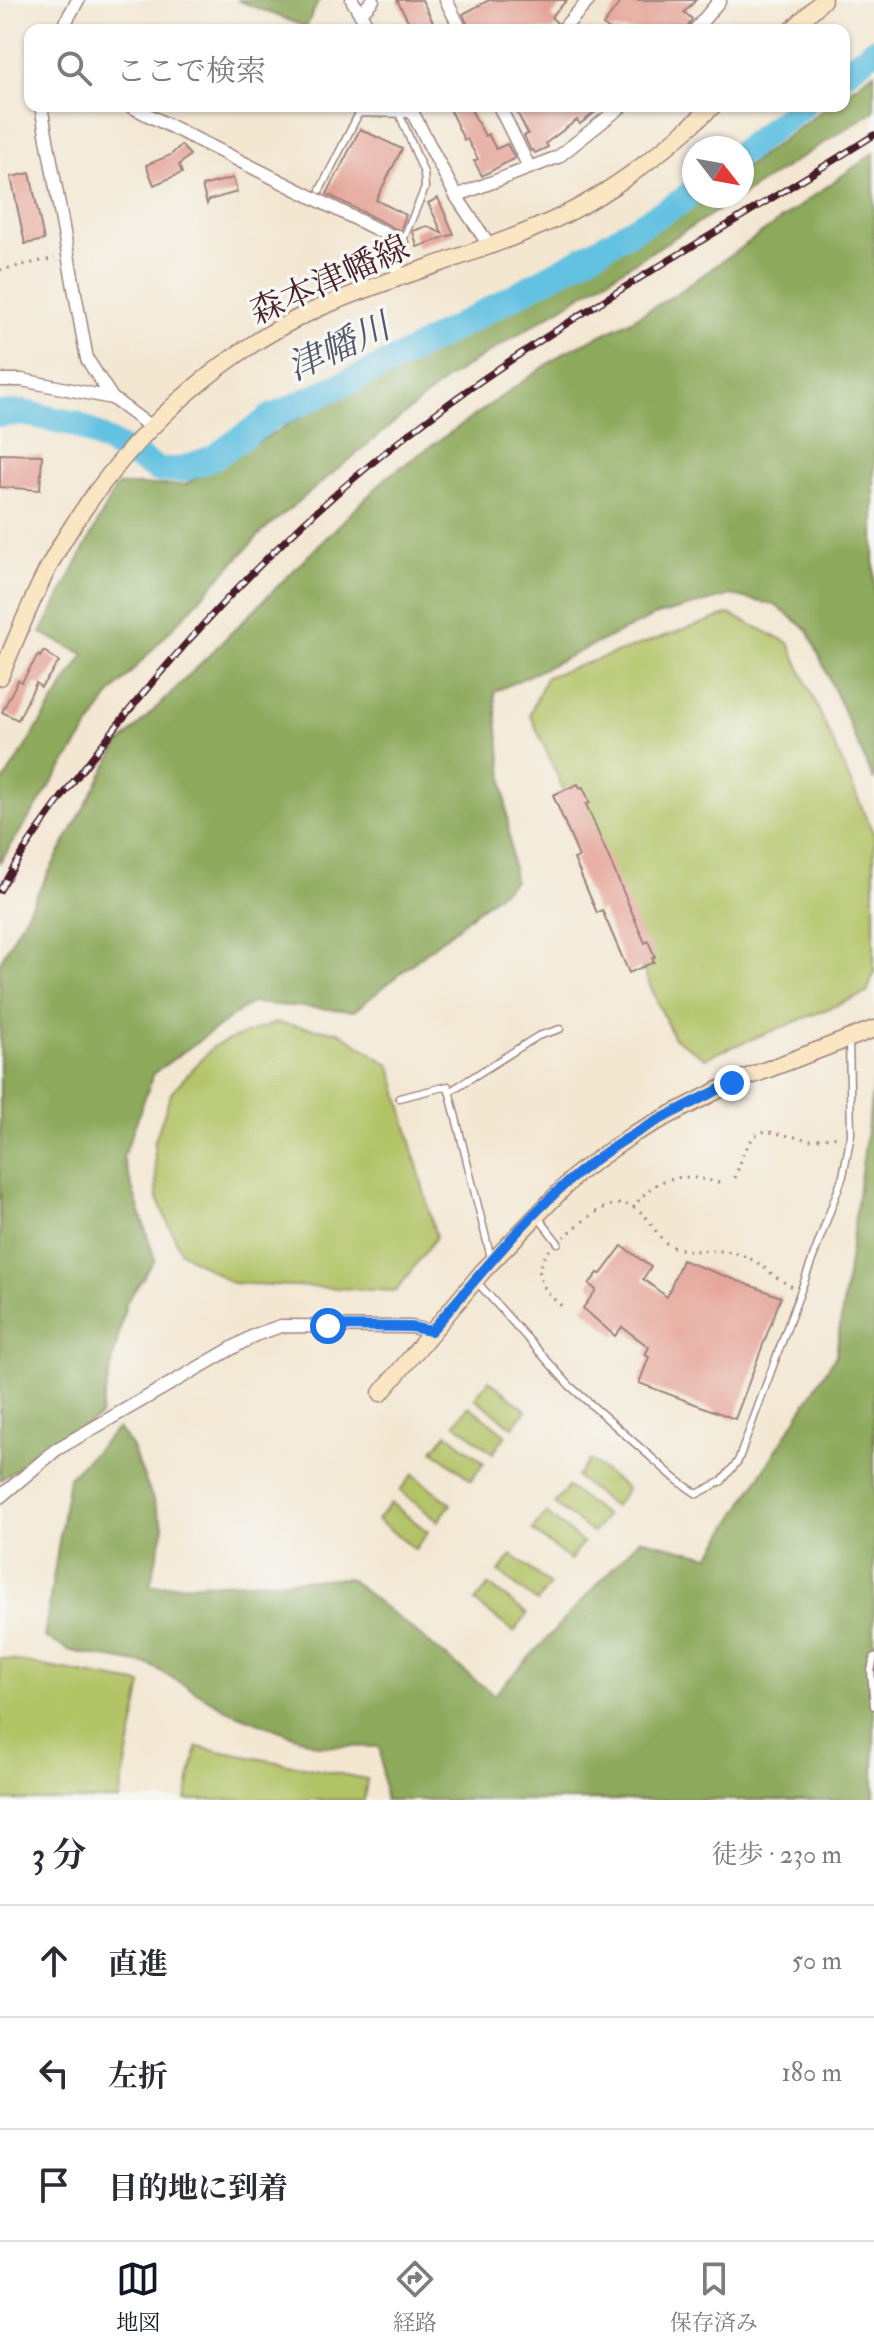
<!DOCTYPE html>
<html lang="ja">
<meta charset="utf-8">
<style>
body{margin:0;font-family:"IM FELL Double Pica","Noto Serif JP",serif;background:#f2f2f3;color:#2b2b33}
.compass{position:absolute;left:682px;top:136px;width:72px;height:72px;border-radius:50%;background:#fff;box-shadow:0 2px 6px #0004;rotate:121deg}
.stop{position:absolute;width:24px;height:24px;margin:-18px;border:6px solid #1a73e8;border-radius:50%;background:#fff}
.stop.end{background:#1a73e8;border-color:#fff;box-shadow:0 2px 8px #0008}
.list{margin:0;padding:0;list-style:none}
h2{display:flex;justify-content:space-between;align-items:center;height:104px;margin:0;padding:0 32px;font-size:34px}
h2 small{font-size:26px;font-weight:400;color:#7c7c81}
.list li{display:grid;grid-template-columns:52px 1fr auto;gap:24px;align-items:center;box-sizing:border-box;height:112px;padding:0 32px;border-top:2px solid #e1e1e2}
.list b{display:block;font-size:30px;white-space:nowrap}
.list em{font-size:26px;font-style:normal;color:#7c7c81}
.icon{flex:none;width:44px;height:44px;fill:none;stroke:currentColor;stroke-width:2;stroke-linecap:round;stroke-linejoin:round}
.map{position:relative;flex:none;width:874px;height:1800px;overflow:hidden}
.search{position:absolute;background:#fff;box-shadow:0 2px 6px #0004;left:24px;right:24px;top:24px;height:88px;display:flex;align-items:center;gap:20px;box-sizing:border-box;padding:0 28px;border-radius:16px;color:#7c7c81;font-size:30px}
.sheet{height:440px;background:#fff}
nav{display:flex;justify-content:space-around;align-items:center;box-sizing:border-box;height:112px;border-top:2px solid #e1e1e2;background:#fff;font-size:22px;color:#7c7c81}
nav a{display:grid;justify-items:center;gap:4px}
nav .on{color:#111827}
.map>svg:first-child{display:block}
.green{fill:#b2c366;stroke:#7e7148;stroke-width:2}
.forest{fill:#8da95b;stroke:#6c6443;stroke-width:2}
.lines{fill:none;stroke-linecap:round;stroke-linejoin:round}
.river{stroke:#63c1e1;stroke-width:26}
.building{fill:#e5a396}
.lane-casing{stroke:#9e837e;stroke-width:9}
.street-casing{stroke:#9e837e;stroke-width:15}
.secondary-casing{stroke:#9e837e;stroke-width:19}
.path{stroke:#9e837e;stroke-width:3;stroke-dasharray:2 6;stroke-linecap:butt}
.lane{stroke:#fff;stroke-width:6}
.street{stroke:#fff;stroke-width:12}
.secondary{stroke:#fbe6c4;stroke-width:16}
.rail-casing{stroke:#4a1f2b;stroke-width:7}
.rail{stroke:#f6f6f2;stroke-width:4;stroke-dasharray:12;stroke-linecap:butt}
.route{stroke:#1a73e8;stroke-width:10}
.labels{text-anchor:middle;stroke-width:7;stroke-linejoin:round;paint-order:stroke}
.street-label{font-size:34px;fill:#4a1f2b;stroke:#f6f6f2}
.water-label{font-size:36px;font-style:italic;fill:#53586b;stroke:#f6f6f2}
</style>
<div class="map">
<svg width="874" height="1800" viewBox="0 0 874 1800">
<rect width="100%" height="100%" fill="#f6f6f2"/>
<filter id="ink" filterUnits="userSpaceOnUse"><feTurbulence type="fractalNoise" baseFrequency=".0125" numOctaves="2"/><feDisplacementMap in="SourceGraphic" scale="16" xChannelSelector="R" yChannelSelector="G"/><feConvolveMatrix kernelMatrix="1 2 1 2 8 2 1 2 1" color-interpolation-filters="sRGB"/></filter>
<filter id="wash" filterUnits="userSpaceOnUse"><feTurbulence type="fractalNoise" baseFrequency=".006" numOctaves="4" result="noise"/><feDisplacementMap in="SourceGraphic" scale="32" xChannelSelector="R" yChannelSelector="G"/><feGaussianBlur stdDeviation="1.8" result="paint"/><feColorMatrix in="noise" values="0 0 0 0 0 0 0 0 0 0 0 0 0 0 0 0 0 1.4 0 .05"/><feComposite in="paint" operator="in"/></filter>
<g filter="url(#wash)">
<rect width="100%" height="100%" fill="#f3e7d2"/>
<path class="green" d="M729,614L789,643L874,835V972L867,993L705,1058L673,1037L530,714L546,677Z
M275,1023L339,1032L391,1066L436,1237L396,1291L232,1283L181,1252L157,1198L154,1143L172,1091L215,1045Z
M489,1380L526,1410L513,1427L475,1398Z
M469,1406L506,1435L493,1453L455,1423Z
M447,1433L484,1463L471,1480L433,1450Z
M590,1460L627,1489L614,1507L576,1477Z
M413,1474L451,1504L438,1521L400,1491Z
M568,1487L606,1516L593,1533L554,1504Z
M391,1503L428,1532L415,1549L377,1520Z
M546,1513L583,1543L570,1560L532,1530Z
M512,1555L550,1585L537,1602L499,1572Z
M489,1585L527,1614L514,1632L475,1602Z
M0,1658L142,1684L119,1800H0Z
M197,1747L367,1779L364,1800H186Z"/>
<path class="forest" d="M237,0H319L306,27Z
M874,72V111L742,195V170L828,106H844V94Z
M874,153V781L808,630L775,605L731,595L654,616L494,692L514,881L354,1011L251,1003L154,1073L123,1158L155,1260L126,1303L100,1416L0,1480V962L117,747L387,477L565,352L624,324L676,294Z
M705,196H741L448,378L264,530L110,695L0,862V787L84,654L41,633L117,485H184L296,420L534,296Z
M874,1079V1800H385L380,1747L320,1746L231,1712L150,1665L71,1651L44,1637L69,1477L118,1428L132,1448L164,1527L150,1586L348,1578L494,1695L640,1539L710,1556L836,1355Z"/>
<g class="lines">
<path class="river" d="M844,73L874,50
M742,152L802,106
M0,414L23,413L76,424L159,470H180L213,458L271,417L400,358L584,258L682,201L694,190"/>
</g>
<g id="blocks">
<path class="building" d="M397,0H422L433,22L427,24L430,30H413Z
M489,0H567L551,17L557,23L553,30H470L463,14Z
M622,0H696L684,12L692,19L686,30H610L603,25Z
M448,106H469L485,136L488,134L496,149L507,144L515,158L482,176L474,161L478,159L467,139L464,140Z
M514,106H603L580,124L577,120L546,143L548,147L535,153L533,150L531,151L524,136L528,134Z
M360,129L402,149L376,200L406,215L400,231L327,194Z
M181,145L190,155L179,165L182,173L154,185L146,165L171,155Z
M30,173L44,240L25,244L11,177Z
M233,178L237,192L209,200L207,204L202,186Z
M438,198L454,234L417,247L413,231L427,226L443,234L428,203Z
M0,454L42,455L40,490L0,487Z
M44,651L59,662L41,687L36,683L18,720L2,712L18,680L22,682L38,655L40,657Z
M578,784L580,788L583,787L590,803L586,804L645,943L648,941L655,957L652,958L654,962L629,973L602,910L597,913L574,859L579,857L553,795Z
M622,1246L651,1267L643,1279L667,1297L682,1260L781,1297L735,1419L639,1383L649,1357L645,1355L649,1347L622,1327L615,1336L583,1308L596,1290L589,1284L598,1273L601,1274Z"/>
</g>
</g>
<g filter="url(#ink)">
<use href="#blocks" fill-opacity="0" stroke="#9e837e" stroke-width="2"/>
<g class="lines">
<g class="lane-casing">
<path id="lane" d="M399,113L424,173L425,188L402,242
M320,190L359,113L413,114
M449,1092L538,1036L560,1029
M399,1098L448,1086L491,1258
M538,1217L558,1243
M476,1281L570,1386L677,1480L697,1494L722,1481L738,1461L843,1176L851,1134L849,1041
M874,1657L871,1671L874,1706"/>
</g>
<g class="street-casing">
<path id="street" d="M352,0L370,30
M446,0L461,30
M360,14L373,0
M61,30L78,0
M562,30L589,0
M695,30L720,0
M41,106L87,359L112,398L151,427
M130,106L402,242L393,260L401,278
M409,106L456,196L489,245
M499,106L529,167
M456,196L558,157L622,106
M0,380H22L112,398
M0,1497L57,1449L255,1335L281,1326L411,1327L431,1331"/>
</g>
<g class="secondary-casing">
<path id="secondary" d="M792,30L823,0
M0,677C21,628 40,576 70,530C129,437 218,353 319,308C391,277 468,257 540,226C605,199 662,153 713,106
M381,1393L483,1271L578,1173L635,1133L732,1083L874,1029"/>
</g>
<path class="path" d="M0,270L55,258
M735,1178L744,1152L754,1136L765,1131L810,1140L839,1136
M633,1208C658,1173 681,1173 720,1183
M564,1237C588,1217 621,1184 648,1220C656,1230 661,1242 673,1247C692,1254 715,1248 735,1253C762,1260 772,1278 793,1287
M550,1250C529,1272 543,1291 563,1307"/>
<use href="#lane" class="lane"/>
<use href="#street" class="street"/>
<use href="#secondary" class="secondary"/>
<g class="rail-casing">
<path id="rail" d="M0,890C34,831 77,776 119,723C214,604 321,497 444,407C581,307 731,226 874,135"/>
</g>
<use href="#rail" class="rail"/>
</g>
</g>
<g class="lines" filter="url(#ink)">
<path class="route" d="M328,1326L411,1327L431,1331C478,1278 523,1219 578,1173C624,1135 678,1110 732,1083"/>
</g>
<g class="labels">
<g class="street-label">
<text transform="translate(329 279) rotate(-24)" y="12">森本津幡線</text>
</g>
<g class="water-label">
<text transform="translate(338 346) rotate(-25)" y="13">津幡川</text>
</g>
</g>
</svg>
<svg class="compass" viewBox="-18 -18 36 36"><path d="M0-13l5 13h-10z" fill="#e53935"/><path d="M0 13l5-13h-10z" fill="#7c7c81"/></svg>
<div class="stop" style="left:328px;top:1326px"></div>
<div class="stop end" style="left:732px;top:1083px"></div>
<div class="search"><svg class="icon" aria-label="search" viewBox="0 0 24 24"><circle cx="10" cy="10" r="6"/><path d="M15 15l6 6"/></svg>ここで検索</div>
</div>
<section class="sheet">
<h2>3 分<small>徒歩 · 230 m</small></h2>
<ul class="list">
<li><svg class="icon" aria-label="ahead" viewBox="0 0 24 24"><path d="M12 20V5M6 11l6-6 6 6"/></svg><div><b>直進</b></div><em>50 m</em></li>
<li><svg class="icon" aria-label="left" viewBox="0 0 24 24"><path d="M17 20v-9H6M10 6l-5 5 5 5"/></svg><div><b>左折</b></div><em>180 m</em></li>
<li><svg class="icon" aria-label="arrive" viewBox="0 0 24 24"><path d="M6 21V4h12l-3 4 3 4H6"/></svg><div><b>目的地に到着</b></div></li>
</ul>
</section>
<nav>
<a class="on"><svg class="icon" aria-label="map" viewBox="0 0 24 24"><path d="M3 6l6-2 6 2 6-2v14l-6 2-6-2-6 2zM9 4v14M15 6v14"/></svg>地図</a>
<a><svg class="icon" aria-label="directions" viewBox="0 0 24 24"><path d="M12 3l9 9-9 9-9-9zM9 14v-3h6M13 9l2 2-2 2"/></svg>経路</a>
<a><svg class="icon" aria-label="saved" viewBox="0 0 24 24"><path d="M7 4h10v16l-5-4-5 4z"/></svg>保存済み</a>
</nav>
